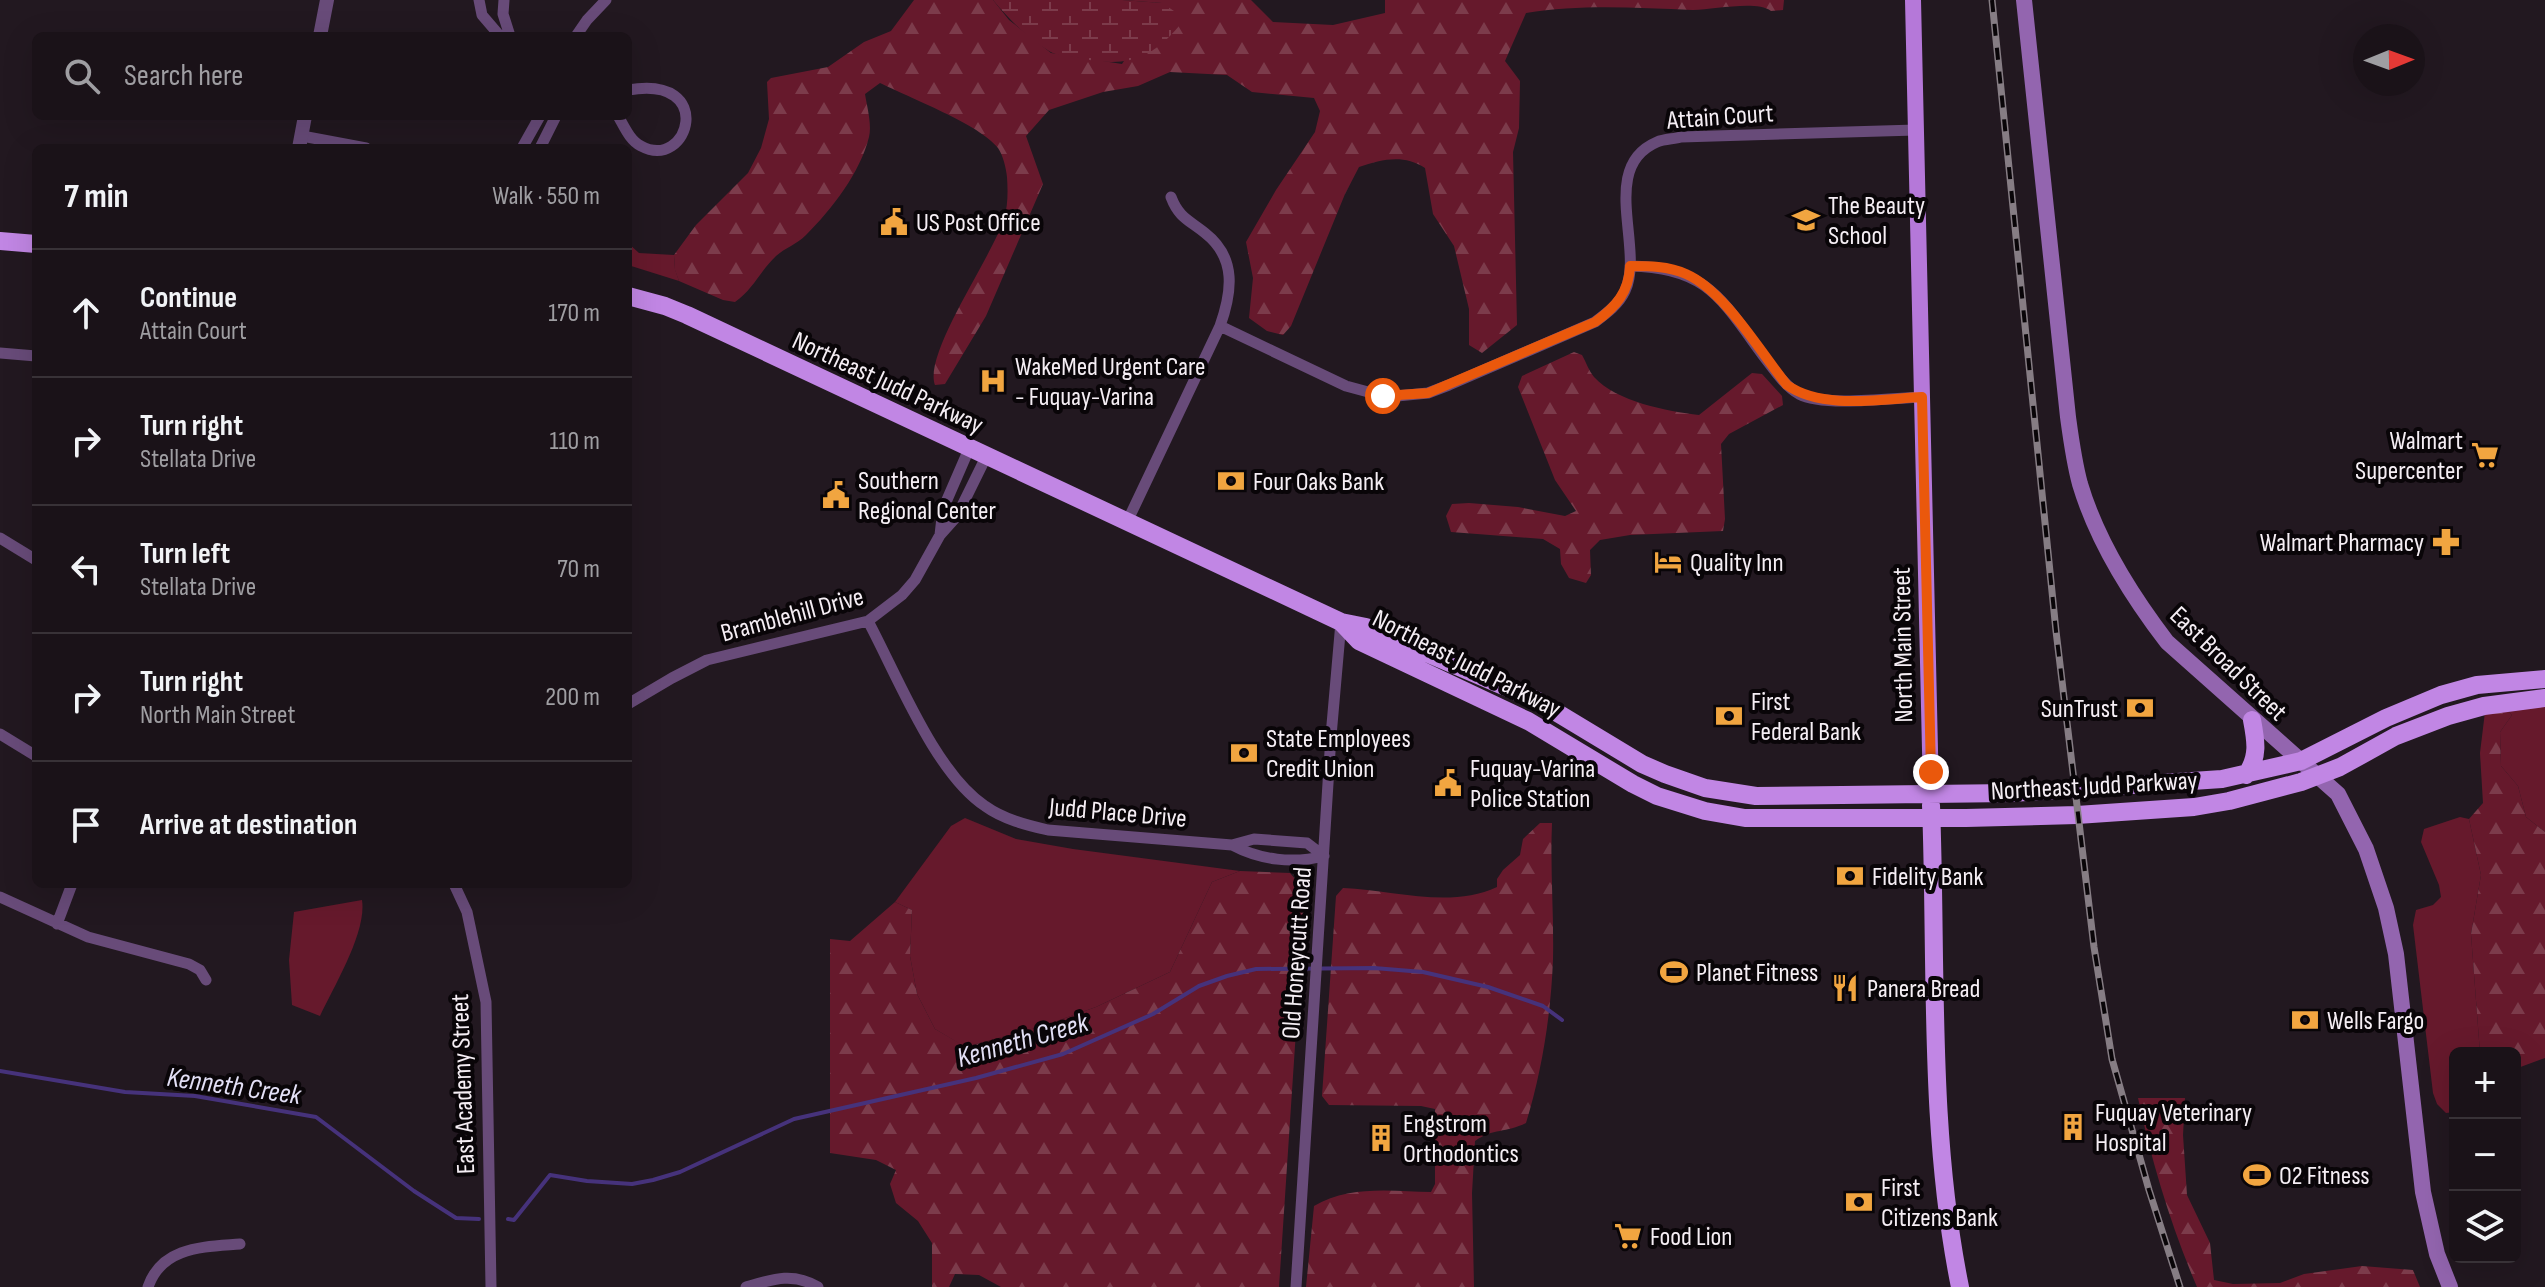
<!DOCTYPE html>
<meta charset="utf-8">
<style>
body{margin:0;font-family:"Sofia Sans Condensed",sans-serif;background:#272025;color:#f1f3f6}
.controls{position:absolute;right:24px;bottom:24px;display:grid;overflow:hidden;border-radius:12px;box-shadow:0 8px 32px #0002}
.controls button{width:72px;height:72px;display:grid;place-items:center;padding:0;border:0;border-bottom:2px solid #383237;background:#1a1218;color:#f1f3f6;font:40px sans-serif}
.compass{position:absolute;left:2353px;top:24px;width:72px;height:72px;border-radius:50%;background:#1a1218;box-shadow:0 8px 32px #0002;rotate:89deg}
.stop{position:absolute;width:24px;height:24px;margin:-18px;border:6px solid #ea580c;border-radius:50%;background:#fff}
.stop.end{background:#ea580c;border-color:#fff;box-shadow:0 2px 8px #0008}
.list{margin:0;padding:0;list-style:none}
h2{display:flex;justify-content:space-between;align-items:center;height:104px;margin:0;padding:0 32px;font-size:34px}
h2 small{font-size:26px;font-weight:400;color:#9f9ea2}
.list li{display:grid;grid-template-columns:52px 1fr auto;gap:24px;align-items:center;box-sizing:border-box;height:128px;padding:0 32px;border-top:2px solid #383237}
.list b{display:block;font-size:30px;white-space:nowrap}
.list p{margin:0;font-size:26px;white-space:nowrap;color:#9f9ea2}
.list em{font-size:26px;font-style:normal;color:#9f9ea2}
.icon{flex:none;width:44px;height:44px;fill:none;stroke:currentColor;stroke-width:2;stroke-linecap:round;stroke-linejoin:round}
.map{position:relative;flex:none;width:2545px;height:1287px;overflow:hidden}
.search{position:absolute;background:#1a1218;box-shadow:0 8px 32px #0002;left:32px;top:32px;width:600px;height:88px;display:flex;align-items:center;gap:20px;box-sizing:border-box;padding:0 28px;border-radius:12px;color:#9f9ea2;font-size:30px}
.panel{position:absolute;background:#1a1218;box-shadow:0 8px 32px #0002;left:32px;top:144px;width:600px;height:744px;border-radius:12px}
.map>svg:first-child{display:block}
.green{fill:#66192c}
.forest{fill:url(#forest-firs)}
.wetland{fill:url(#wetland-marsh)}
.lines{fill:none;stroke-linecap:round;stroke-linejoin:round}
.stream{stroke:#46327b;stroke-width:4}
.minor{stroke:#684b79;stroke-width:11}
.tertiary{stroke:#684b79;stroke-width:14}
.secondary{stroke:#9365af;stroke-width:16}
.primary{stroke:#b578d9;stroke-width:16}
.trunk{stroke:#c186e4;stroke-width:18}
.rail-casing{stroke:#867d84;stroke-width:7}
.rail{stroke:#090508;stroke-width:4;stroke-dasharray:12;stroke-linecap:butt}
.route{stroke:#ea580c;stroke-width:10}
.labels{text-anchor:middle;stroke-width:8;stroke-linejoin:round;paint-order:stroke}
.street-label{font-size:26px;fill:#f5eef4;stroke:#090508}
.poi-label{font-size:26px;fill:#f5eef4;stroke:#090508;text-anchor:start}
.water-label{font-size:28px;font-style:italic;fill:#e3e0f6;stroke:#090508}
</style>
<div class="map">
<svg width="2545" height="1287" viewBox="0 0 2545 1287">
<defs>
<pattern id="forest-firs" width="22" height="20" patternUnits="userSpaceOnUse" patternTransform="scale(2)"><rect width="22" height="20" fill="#66192c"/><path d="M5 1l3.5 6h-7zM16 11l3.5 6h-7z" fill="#7c3b4b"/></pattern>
<pattern id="wetland-marsh" width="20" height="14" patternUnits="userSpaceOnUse" patternTransform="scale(2)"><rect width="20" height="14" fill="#66192c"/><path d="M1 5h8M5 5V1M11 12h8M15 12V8" fill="none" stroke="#7c3b4b"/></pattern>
</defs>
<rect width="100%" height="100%" fill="#221820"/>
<path class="green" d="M628,243L639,253L674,255L675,269L679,281L628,265Z
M2545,706V832L2526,817L2518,786L2501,766L2500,732L2512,715L2504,708Z
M2460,817L2469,819L2481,875L2471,934L2480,1053H2455V1112L2446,1113L2437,1104L2433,1093L2413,925L2416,910L2433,905L2441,897L2439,885L2421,842L2424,829Z
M965,818L1016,839L1073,849L1240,871L1212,882L1170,972L1096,1007L1043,1026L965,1047L935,1029L917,994L910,956L912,910L895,902L951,826Z
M362,900C367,932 334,986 320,1016L292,1005L289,960L294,912Z"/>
<path class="forest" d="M914,0H993L1009,20L1051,53L1122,64L1162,3L1122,0H1251L1273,22L1333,25L1385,13V0H1784L1783,10L1771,11C1756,0 1713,10 1693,10C1637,8 1581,4 1526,13L1505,61L1520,81L1519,128L1513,152L1517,325L1482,353L1469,345V309L1454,246L1433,214L1425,168C1404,154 1382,159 1359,167L1345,194L1291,326L1283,335L1267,331L1249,318L1253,278L1246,242L1276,190L1315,132L1320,111L1314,98L1252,92L1227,75L1170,72L1138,86L1103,92L1049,110L1026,136L1043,184L986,316L945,384L935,385C923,354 992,257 1004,219C1008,206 1008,191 1007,177C1006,168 1003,155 998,148C981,125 908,97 880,83L865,94C867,107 872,124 869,137C860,173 832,209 806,235C797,244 785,248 776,256C760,271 753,290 735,302L723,300L679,281L675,270L674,255L696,225L748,173L761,148L769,119L767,82L771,78L828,67L864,42L891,31Z
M1574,352L1582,355C1586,362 1589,371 1594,377C1617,402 1667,411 1699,415L1752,373L1762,374L1782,396L1783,405L1729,434L1721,444L1725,519L1723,531L1630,535L1600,540L1590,550L1591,575L1586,583L1569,578L1561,564L1560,549L1543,539L1451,532L1446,516L1452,504L1469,503L1518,507L1565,516L1576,511L1555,480L1518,387L1522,376Z
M2504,708L2512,715L2500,732L2501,766L2518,786L2526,817L2545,832V1058L2515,1069V1053H2480L2471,934L2481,875L2469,819L2483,803L2480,753L2485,712Z
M1540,823H1552C1550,869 1554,914 1553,959C1551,1014 1542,1071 1526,1123C1506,1133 1493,1128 1475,1141L1472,1193L1474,1287H1306L1314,1206C1349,1185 1391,1191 1431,1192L1435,1184V1109L1421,1106L1329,1105L1322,1096L1336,896L1343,888C1392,890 1451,909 1497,887V879L1503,870L1520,855L1523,839Z
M1240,871L1290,873L1301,886L1304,910L1279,1287H1001L979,1275L955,1274L949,1287H932V1243L918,1221L896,1203L890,1184L896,1170L876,1160L830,1153V939L850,941L895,902L912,910L910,956L917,994L935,1029L966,1047L1043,1026L1096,1007L1170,972L1212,882Z
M2138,1098H2185L2183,1135L2187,1195L2210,1243L2214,1280L2233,1284L2280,1283L2304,1274L2362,1266L2413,1270L2420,1287H2197C2171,1226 2152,1163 2138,1098Z"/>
<path class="wetland" d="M993,0H1122L1162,3L1177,13L1179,26C1149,62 1123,67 1079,58C1069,56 1057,56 1049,51C1027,38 1009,19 993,0Z"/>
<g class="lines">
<path class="stream" d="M0,1071L125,1092L195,1096L316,1117L414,1191L456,1218L479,1219
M508,1219L514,1220L550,1175L587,1181L632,1184L653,1180L680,1172L794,1119L976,1078L1063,1054L1153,1014L1199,986L1227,976L1256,969L1374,968L1423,972L1488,987L1543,1006L1562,1020"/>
<path class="minor" d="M479,0L482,15L500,36
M504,0L503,14L510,36
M576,36L587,20L606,0
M618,116C624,126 630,141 641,146C689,172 717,74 628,90
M302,136L366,148
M522,148L540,116
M540,148L556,116
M1630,266C1708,267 1722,300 1765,358C1775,371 1785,386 1799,394C1824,407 1892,398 1922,397
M1220,326L1346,386L1383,396H1397L1428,393L1449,385L1595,322C1607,313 1619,304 1625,291C1645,249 1598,167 1657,142C1664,139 1674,139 1681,137L1916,130
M0,353L36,356
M1127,522L1220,326C1232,292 1237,258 1205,233C1189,220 1179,218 1171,197
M940,535L943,509L969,449
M0,538L36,560
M868,621C897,675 935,773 985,806C1003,819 1026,825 1048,830L1232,845L1254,839L1307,843L1324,856
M628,704L672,678L707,660L868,621L902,595L915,580L940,535L957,516L986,457
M0,734L36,756
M1232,845C1260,860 1293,864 1324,856
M454,884L467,912L486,1002L491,1287
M0,897L88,937L189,964L200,970L206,980
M57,924L72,884
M148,1287C162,1246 204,1247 240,1244
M746,1287C773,1279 793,1272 818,1287
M1296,1287L1331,736L1341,622"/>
<path class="tertiary" d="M320,36L327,0
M299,148L305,116"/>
<path class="secondary" d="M2024,0L2068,417C2071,439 2074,462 2080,484C2097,541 2131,595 2167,642L2338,794L2366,849L2386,908L2396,954L2423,1192L2437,1254L2450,1287"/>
<path class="primary" d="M1913,0L1931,794"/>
<path class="trunk" d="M0,241L36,244
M628,296L665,306L687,315L1341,622L1366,627L1536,700L1642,764L1665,774L1705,788L1756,796L2012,793L2222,779L2301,761L2386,718L2441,695L2477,685L2545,679
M1341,622L1359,641L1528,721L1633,784L1657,796L1705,811L1745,818H1966L2077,815L2194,807L2229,801L2301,782L2340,767L2396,736L2448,716L2484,706L2545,698
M2246,775C2259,757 2256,741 2252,720
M1931,805C1937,965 1928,1130 1960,1287"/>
<g class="rail-casing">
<path id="rail" d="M1992,0L2056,631L2094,947L2112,1059L2149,1190L2180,1287"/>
</g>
<use href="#rail" class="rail"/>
</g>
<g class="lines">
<path class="route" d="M1383,396L1428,393L1595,322C1616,307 1629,292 1630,266C1649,266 1668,266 1686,274C1725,291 1760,352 1787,385C1822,410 1881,399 1922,397L1931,772"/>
</g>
<defs>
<g id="school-bare" transform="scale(2.16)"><path d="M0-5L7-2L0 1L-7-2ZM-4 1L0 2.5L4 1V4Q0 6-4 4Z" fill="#f1a540" stroke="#090508" stroke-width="2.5" paint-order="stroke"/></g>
<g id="civic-bare" transform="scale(2.16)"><path d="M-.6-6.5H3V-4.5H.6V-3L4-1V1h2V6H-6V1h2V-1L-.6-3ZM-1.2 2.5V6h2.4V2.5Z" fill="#f1a540" stroke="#090508" stroke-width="2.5" paint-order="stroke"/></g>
<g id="hospital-bare" transform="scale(2.16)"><path d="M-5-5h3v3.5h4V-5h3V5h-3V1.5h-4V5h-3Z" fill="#f1a540" stroke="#090508" stroke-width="2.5" paint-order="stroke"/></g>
<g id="supermarket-bare" transform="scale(2.16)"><path d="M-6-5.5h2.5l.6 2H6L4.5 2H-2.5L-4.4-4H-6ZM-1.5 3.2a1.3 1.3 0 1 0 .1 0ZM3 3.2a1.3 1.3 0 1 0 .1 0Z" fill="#f1a540" stroke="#090508" stroke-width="2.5" paint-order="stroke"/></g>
<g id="bank-bare" transform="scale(2.16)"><path d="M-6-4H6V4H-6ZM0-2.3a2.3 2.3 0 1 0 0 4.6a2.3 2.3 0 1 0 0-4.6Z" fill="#f1a540" stroke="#090508" stroke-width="2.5" paint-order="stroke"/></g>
<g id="pharmacy-bare" transform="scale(2.16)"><path d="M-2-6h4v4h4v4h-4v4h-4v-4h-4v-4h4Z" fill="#f1a540" stroke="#090508" stroke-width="2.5" paint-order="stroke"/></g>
<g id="hotel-bare" transform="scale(2.16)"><path d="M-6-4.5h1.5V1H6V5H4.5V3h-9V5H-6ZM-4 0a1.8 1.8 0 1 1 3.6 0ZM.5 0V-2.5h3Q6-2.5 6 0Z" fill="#f1a540" stroke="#090508" stroke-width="2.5" paint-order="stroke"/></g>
<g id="stadium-bare" transform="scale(2.16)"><path d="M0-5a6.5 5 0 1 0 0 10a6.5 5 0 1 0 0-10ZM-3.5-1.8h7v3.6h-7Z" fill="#f1a540" stroke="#090508" stroke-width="2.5" paint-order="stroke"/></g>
<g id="restaurant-bare" transform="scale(2.16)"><path d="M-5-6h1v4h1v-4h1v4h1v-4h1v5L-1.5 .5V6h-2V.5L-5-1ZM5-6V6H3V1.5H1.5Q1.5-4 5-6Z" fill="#f1a540" stroke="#090508" stroke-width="2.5" paint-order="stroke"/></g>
<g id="building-bare" transform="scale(2.16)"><path d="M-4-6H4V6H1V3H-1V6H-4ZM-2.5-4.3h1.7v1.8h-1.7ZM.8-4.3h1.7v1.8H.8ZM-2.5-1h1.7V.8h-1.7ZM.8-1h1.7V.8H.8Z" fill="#f1a540" stroke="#090508" stroke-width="2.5" paint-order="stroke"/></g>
</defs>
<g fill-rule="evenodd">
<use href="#school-bare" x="1806" y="220"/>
<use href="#civic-bare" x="894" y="222"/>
<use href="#hospital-bare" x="993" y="381"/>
<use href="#supermarket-bare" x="2485" y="455"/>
<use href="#bank-bare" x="1231" y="481"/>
<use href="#civic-bare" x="836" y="495"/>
<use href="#pharmacy-bare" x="2446" y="542"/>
<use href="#hotel-bare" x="1668" y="562"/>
<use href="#bank-bare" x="2140" y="708"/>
<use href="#bank-bare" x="1729" y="716"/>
<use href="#bank-bare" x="1244" y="753"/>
<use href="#civic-bare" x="1448" y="783"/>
<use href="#bank-bare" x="1850" y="876"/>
<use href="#stadium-bare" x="1674" y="972"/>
<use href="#restaurant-bare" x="1845" y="988"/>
<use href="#bank-bare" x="2305" y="1020"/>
<use href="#building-bare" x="2073" y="1127"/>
<use href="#building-bare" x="1381" y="1138"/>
<use href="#stadium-bare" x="2257" y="1175"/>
<use href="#bank-bare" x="1859" y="1202"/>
<use href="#supermarket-bare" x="1628" y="1236"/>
</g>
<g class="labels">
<g class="street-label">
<text transform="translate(1720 116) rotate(-4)" y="9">Attain Court</text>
<text transform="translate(888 382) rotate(25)" y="9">Northeast Judd Parkway</text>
<text transform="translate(792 614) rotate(-15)" y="9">Bramblehill Drive</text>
<text transform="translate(1902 645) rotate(-91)" y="9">North Main Street</text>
<text transform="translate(1467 663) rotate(27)" y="9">Northeast Judd Parkway</text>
<text transform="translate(2229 663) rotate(44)" y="9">East Broad Street</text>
<text transform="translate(2094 785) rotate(-3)" y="9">Northeast Judd Parkway</text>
<text transform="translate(1118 812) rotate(5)" y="9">Judd Place Drive</text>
<text transform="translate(1296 953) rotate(-86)" y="9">Old Honeycutt Road</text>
<text transform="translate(462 1084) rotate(-92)" y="9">East Academy Street</text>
</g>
<g class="poi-label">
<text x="1828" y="214">The Beauty<tspan x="1828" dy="30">School</tspan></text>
<text x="916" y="231">US Post Office</text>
<text x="1015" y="375">WakeMed Urgent Care<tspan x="1015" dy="30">- Fuquay-Varina</tspan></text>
<text x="2463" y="449" text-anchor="end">Walmart<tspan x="2463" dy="30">Supercenter</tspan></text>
<text x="858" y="489">Southern<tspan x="858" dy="30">Regional Center</tspan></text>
<text x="1253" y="490">Four Oaks Bank</text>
<text x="2424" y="551" text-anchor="end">Walmart Pharmacy</text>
<text x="1690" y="571">Quality Inn</text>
<text x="1751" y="710">First<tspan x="1751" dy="30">Federal Bank</tspan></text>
<text x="2118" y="717" text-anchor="end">SunTrust</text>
<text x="1266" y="747">State Employees<tspan x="1266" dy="30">Credit Union</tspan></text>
<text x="1470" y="777">Fuquay-Varina<tspan x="1470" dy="30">Police Station</tspan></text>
<text x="1872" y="885">Fidelity Bank</text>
<text x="1696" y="981">Planet Fitness</text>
<text x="1867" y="997">Panera Bread</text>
<text x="2327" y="1029">Wells Fargo</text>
<text x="2095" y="1121">Fuquay Veterinary<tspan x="2095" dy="30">Hospital</tspan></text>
<text x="1403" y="1132">Engstrom<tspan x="1403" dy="30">Orthodontics</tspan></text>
<text x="2279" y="1184">O2 Fitness</text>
<text x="1881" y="1196">First<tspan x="1881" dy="30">Citizens Bank</tspan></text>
<text x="1650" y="1245">Food Lion</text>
</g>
<g class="water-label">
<text transform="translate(1022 1039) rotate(-16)" y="10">Kenneth Creek</text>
<text transform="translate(234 1085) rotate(8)" y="10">Kenneth Creek</text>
</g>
</g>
</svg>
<div class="controls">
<button>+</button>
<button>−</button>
<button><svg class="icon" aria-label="layers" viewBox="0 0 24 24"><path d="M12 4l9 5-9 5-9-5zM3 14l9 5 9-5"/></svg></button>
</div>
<svg class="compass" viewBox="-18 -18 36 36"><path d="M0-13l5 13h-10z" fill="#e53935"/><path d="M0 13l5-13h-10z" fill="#9f9ea2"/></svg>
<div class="stop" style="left:1383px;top:396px"></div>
<div class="stop end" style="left:1931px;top:772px"></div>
<div class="search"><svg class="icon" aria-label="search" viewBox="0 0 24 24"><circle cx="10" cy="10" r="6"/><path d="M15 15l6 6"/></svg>Search here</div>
<section class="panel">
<h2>7 min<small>Walk · 550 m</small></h2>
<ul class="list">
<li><svg class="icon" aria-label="ahead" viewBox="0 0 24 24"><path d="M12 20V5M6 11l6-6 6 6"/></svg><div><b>Continue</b><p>Attain Court</p></div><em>170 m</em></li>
<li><svg class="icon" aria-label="right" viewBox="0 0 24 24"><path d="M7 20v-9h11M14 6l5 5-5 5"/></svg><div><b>Turn right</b><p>Stellata Drive</p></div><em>110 m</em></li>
<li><svg class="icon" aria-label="left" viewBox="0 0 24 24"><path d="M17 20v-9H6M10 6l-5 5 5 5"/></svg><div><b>Turn left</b><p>Stellata Drive</p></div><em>70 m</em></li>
<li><svg class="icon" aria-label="right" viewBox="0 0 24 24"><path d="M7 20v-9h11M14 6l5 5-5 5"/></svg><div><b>Turn right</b><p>North Main Street</p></div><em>200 m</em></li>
<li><svg class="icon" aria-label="arrive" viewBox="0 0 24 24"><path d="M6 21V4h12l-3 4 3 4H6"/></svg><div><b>Arrive at destination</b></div></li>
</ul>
</section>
</div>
